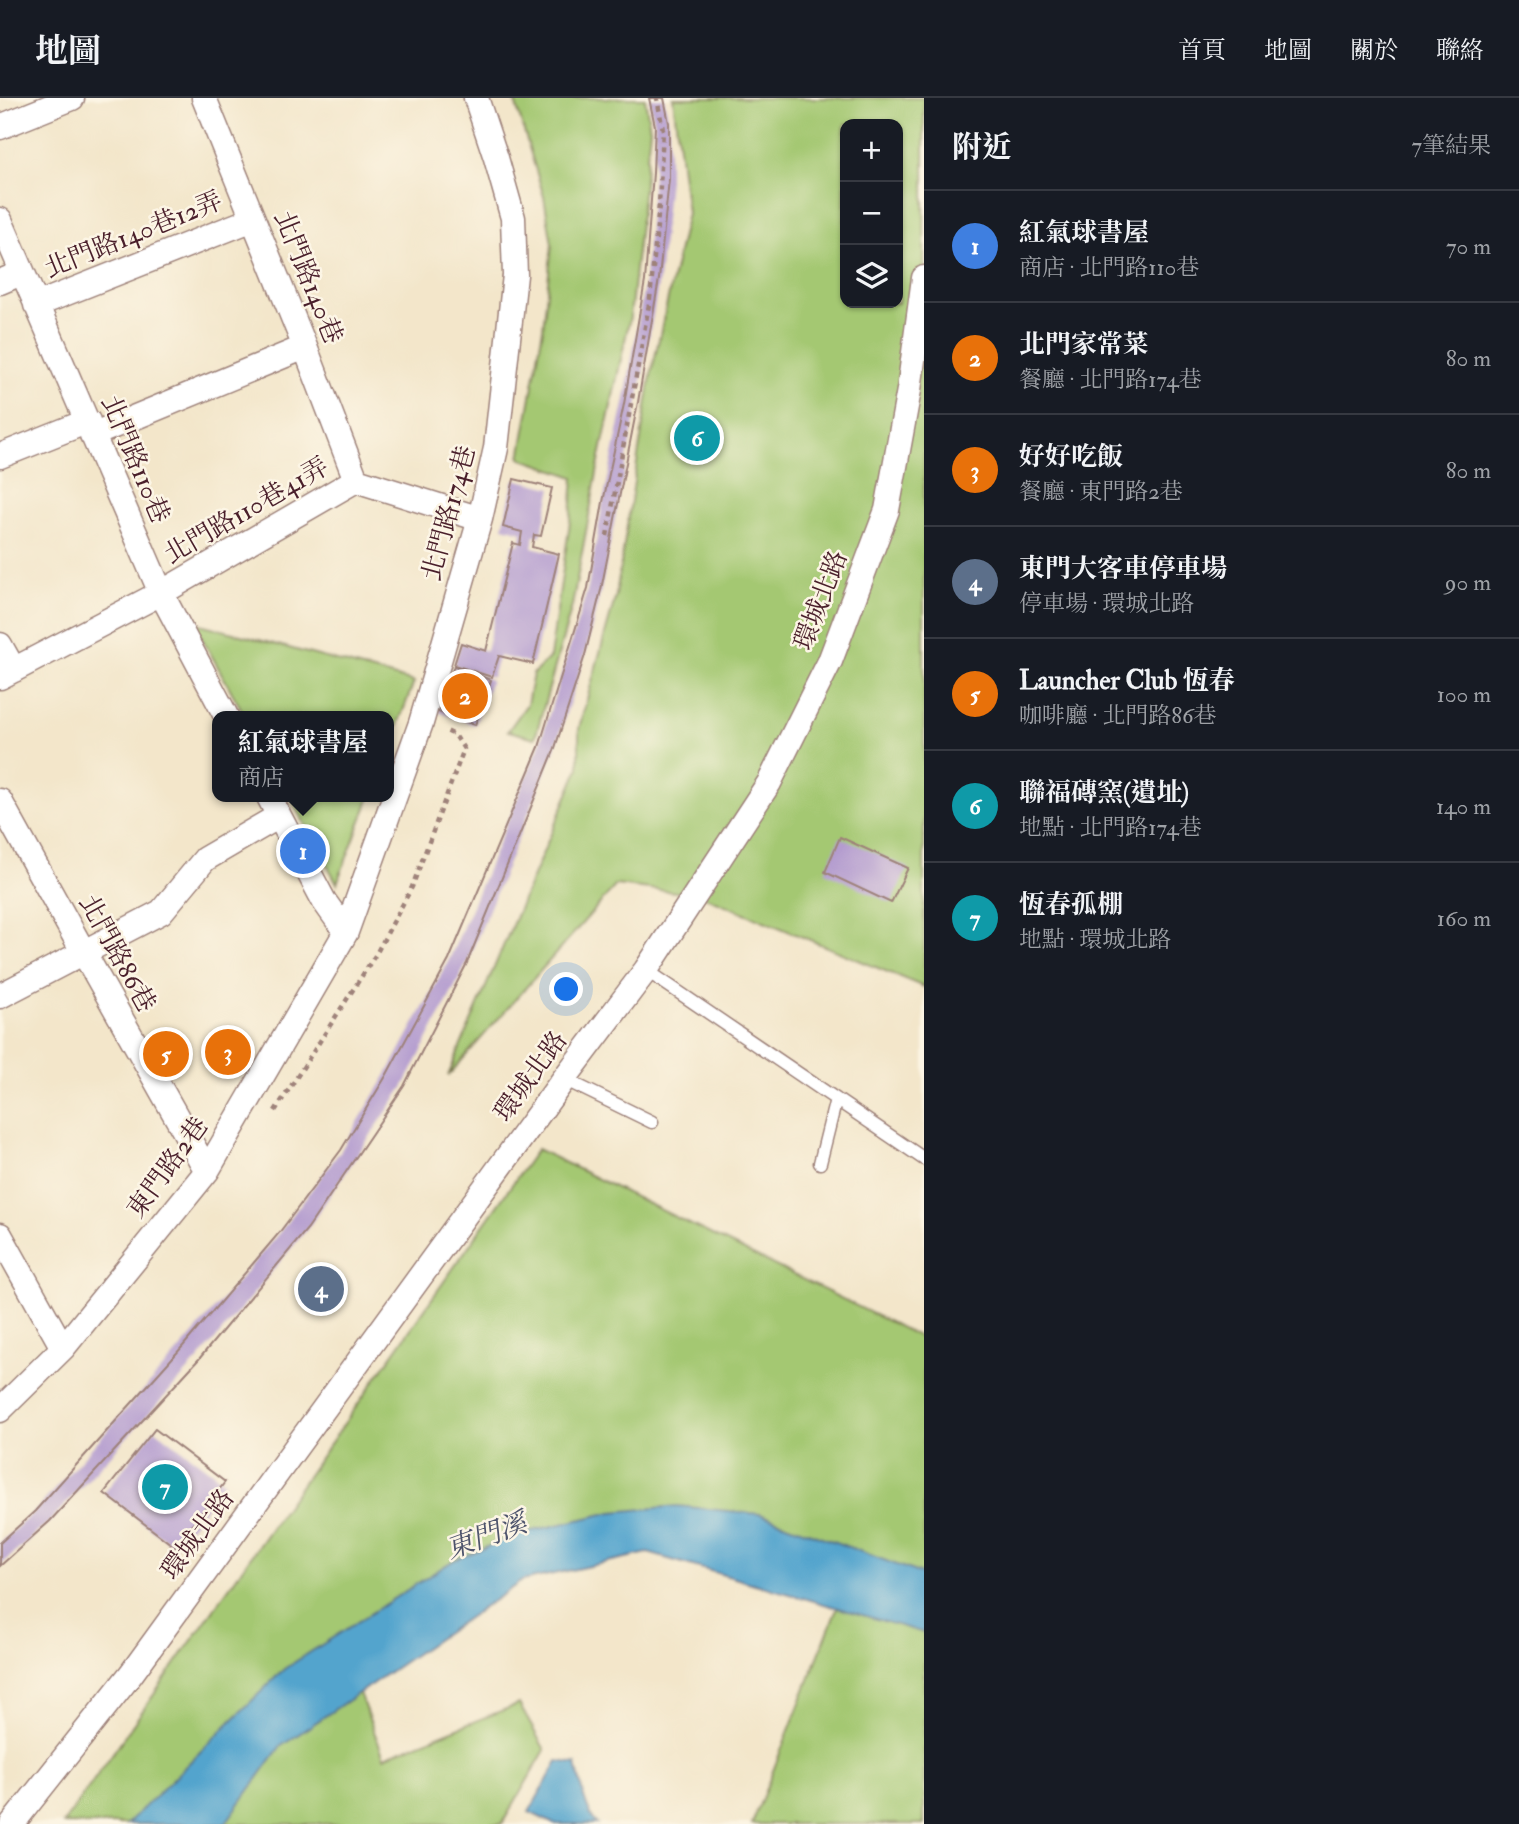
<!DOCTYPE html>
<html lang="zh-TW">
<meta charset="utf-8">
<style>
body{margin:0;font-family:"IM FELL Double Pica","Noto Serif TC",serif;background:#20242c;color:#f1f3f6}
.controls{position:absolute;right:21px;top:21px;display:grid;overflow:hidden;border-radius:14px;box-shadow:0 2px 5px #0004}
.controls button{width:63px;height:63px;display:grid;place-items:center;padding:0;border:0;border-bottom:2px solid #363941;background:#171b24;color:#f1f3f6;font:35px sans-serif}
.you{position:absolute;left:567px;top:892px;width:24px;height:24px;margin:-18px;border:5px solid #fff;border-radius:50%;background:#1a73e8;box-shadow:0 0 0 10px #1a73e833}
.badge{display:grid;place-items:center;width:46px;height:46px;border-radius:50%;background:#ea580c;color:#fff;font-size:23px;font-weight:700}
.pin{position:absolute;translate:-50% -50%;border:4px solid #fff;box-shadow:0 2px 7px #0006}
.popup{position:absolute;left:212px;top:613px;width:182px;height:91px;box-sizing:border-box;display:grid;place-content:center;border-radius:14px;background:#171b24;filter:drop-shadow(0 2px 5px #0005);font-size:23px;white-space:nowrap;color:#9ea1a6}
.popup b{font-size:26px;color:#f1f3f6}
.popup::after{content:'';position:absolute;left:50%;top:100%;margin-left:-14px;border:14px solid transparent;border-top-color:#171b24}
.list{margin:0;padding:0;list-style:none}
h2{display:flex;justify-content:space-between;align-items:center;height:91px;margin:0;padding:0 28px;font-size:30px}
h2 small{font-size:23px;font-weight:400;color:#9ea1a6}
.list li{display:grid;grid-template-columns:46px 1fr auto;gap:21px;align-items:center;box-sizing:border-box;height:112px;padding:0 28px;border-top:2px solid #363941}
.list b{display:block;font-size:26px;white-space:nowrap}
.list p{margin:0;font-size:23px;white-space:nowrap;color:#9ea1a6}
.list em{font-size:23px;font-style:normal;color:#9ea1a6}
.icon{flex:none;width:38px;height:38px;fill:none;stroke:currentColor;stroke-width:2;stroke-linecap:round;stroke-linejoin:round}
.map{position:relative;flex:none;width:924px;height:1726px;overflow:hidden}
header{display:flex;align-items:center;gap:42px;box-sizing:border-box;height:98px;padding:0 35px;background:#171b24;border-bottom:2px solid #363941}
header strong{font-size:33px}
nav{display:flex;gap:38px;margin-inline-start:auto;font-size:24px}
main{display:flex}
aside{flex:1;background:#171b24}
.map>svg:first-child{display:block}
.green{fill:#a4c872;stroke:#77744e;stroke-width:2;fill-rule:evenodd}
.water{fill:#53a4cd;stroke:#4e627c;stroke-width:2}
.building{fill:#b49ccf}
.lines{fill:none;stroke-linecap:round;stroke-linejoin:round}
.service-casing{stroke:#9e827a;stroke-width:15}
.minor-casing{stroke:#9e827a;stroke-width:27}
.path{stroke:#9e827a;stroke-width:4.5;stroke-dasharray:5 5;stroke-linecap:butt}
.service{stroke:#fff;stroke-width:12}
.minor{stroke:#fff;stroke-width:24}
.labels{text-anchor:middle;stroke-width:5;stroke-linejoin:round;paint-order:stroke}
.street-label{font-size:26px;fill:#4a1f2b;stroke:#fcf5e5}
.water-label{font-size:28px;font-style:italic;fill:#4e546c;stroke:#fcf5e5}
</style>
<header>
<strong>地圖</strong>
<nav><a>首頁</a><a>地圖</a><a>關於</a><a>聯絡</a></nav>
</header>
<main>
<div class="map">
<svg width="924" height="1726" viewBox="0 0 924 1726">
<rect width="100%" height="100%" fill="#fcf5e5"/>
<filter id="ink" filterUnits="userSpaceOnUse"><feTurbulence type="fractalNoise" baseFrequency=".0143" numOctaves="2"/><feDisplacementMap in="SourceGraphic" scale="14" xChannelSelector="R" yChannelSelector="G"/><feConvolveMatrix kernelMatrix="1 2 1 2 8 2 1 2 1" color-interpolation-filters="sRGB"/></filter>
<filter id="wash" filterUnits="userSpaceOnUse"><feTurbulence type="fractalNoise" baseFrequency=".00686" numOctaves="4" result="noise"/><feDisplacementMap in="SourceGraphic" scale="28" xChannelSelector="R" yChannelSelector="G"/><feGaussianBlur stdDeviation="1.57" result="paint"/><feColorMatrix in="noise" values="0 0 0 0 0 0 0 0 0 0 0 0 0 0 0 0 0 1.4 0 .05"/><feComposite in="paint" operator="in"/></filter>
<g filter="url(#wash)">
<rect width="100%" height="100%" fill="#f3e6ca"/>
<path class="green" d="M514,0H645L650,31L630,219L600,359L572,508L535,640L508,633L527,606L533,576L550,559L571,417L574,379L520,360L543,231L552,146L544,99Z
M673,0H924V889L701,797L616,787L448,978L579,670V630L616,497L651,277L687,115ZM845,26H898V205H845Z
M193,524L414,584L389,650V618H245Z
M290,699H370L337,785Z
M537,1051L924,1241V1726H752L857,1460L577,1430L356,1587L384,1659L519,1606L545,1652L502,1726H63Z"/>
<path class="water" d="M677,1408L760,1416L924,1477V1535L648,1455L522,1483L280,1649L225,1726H127L284,1571L454,1462L519,1436L612,1414Z
M558,1663L576,1666C580,1683 585,1713 597,1726H554L529,1714Z"/>
<g id="blocks">
<path class="building" d="M649,0H664L669,25V81L659,181L638,304L601,492L585,557L554,653L467,865L404,988L308,1130L199,1261L50,1423L0,1468V1445L35,1413L183,1248L279,1135L341,1052L386,978L449,862L539,649L588,490L603,404L624,306L645,183L653,75L655,28Z
M514,381L552,390L541,438L534,437L532,449L559,456L533,566L499,558L492,579L454,567L461,545L486,553L513,445L520,447L522,434L503,429Z
M454,568L491,582L475,627L438,614Z
M840,739L908,770L891,805L825,774Z
M155,1331L225,1384L175,1449L104,1395Z"/>
</g>
</g>
<g filter="url(#ink)">
<use href="#blocks" fill-opacity="0" stroke="#9e827a" stroke-width="2"/>
<g class="lines">
<g class="service-casing">
<path id="service" d="M646,872L924,1061
M564,981L652,1024
M820,1065L836,1001"/>
</g>
<g class="minor-casing">
<path id="minor" d="M204,0L305,249L356,382
M0,29L72,0
M0,122L161,495L226,618
M0,184L21,175
M36,207L253,121
M92,337L305,249
M0,358L88,323
M0,547L14,572
M0,579L161,495L356,382L480,421
M269,699L324,803L346,834
M0,703L84,855L207,1073
M0,898L161,814L205,761L279,718
M0,1137L63,1250
M0,1312L63,1250L207,1073L346,834L421,625L480,421L496,350L515,177L513,120L496,60L476,0
M12,1726L131,1576L564,981L646,872L769,685L830,563L887,412L909,292L924,180"/>
</g>
<path class="path" d="M607,438L650,201L659,107L663,32L657,0
M275,1013L376,856L412,789L464,651L455,637L444,632"/>
<use href="#service" class="service"/>
<use href="#minor" class="minor"/>
</g>
</g>
<g class="labels">
<g class="street-label">
<text transform="translate(133 136) rotate(-22)" y="9">北門路140巷12弄</text>
<text transform="translate(309 179) rotate(68)" y="9">北門路140巷</text>
<text transform="translate(136 361) rotate(67)" y="9">北門路110巷</text>
<text transform="translate(246 412) rotate(-30)" y="9">北門路110巷41弄</text>
<text transform="translate(448 415) rotate(-75)" y="9">北門路174巷</text>
<text transform="translate(820 502) rotate(-69)" y="9">環城北路</text>
<text transform="translate(118 855) rotate(61)" y="9">北門路86巷</text>
<text transform="translate(530 978) rotate(-54)" y="9">環城北路</text>
<text transform="translate(167 1069) rotate(-54)" y="9">東門路2巷</text>
<text transform="translate(197 1436) rotate(-54)" y="9">環城北路</text>
</g>
<g class="water-label">
<text transform="translate(486 1437) rotate(-20)" y="10">東門溪</text>
</g>
</g>
</svg>
<div class="controls">
<button>+</button>
<button>−</button>
<button><svg class="icon" aria-label="layers" viewBox="0 0 24 24"><path d="M12 4l9 5-9 5-9-5zM3 14l9 5 9-5"/></svg></button>
</div>
<div class="you"></div>
<div class="pin badge" style="left:303px;top:753px;background:#3f7fe0">1</div>
<div class="popup"><b>紅氣球書屋</b>商店</div>
<div class="pin badge" style="left:465px;top:598px;background:#e8710a">2</div>
<div class="pin badge" style="left:228px;top:954px;background:#e8710a">3</div>
<div class="pin badge" style="left:321px;top:1191px;background:#5c6f8a">4</div>
<div class="pin badge" style="left:166px;top:956px;background:#e8710a">5</div>
<div class="pin badge" style="left:697px;top:340px;background:#0f9aa8">6</div>
<div class="pin badge" style="left:165px;top:1389px;background:#0f9aa8">7</div>
</div>
<aside>
<h2>附近<small>7筆結果</small></h2>
<ul class="list">
<li><span class="badge" style="background:#3f7fe0">1</span><div><b>紅氣球書屋</b><p>商店 · 北門路110巷</p></div><em>70 m</em></li>
<li><span class="badge" style="background:#e8710a">2</span><div><b>北門家常菜</b><p>餐廳 · 北門路174巷</p></div><em>80 m</em></li>
<li><span class="badge" style="background:#e8710a">3</span><div><b>好好吃飯</b><p>餐廳 · 東門路2巷</p></div><em>80 m</em></li>
<li><span class="badge" style="background:#5c6f8a">4</span><div><b>東門大客車停車場</b><p>停車場 · 環城北路</p></div><em>90 m</em></li>
<li><span class="badge" style="background:#e8710a">5</span><div><b>Launcher Club 恆春</b><p>咖啡廳 · 北門路86巷</p></div><em>100 m</em></li>
<li><span class="badge" style="background:#0f9aa8">6</span><div><b>聯福磚窯(遺址)</b><p>地點 · 北門路174巷</p></div><em>140 m</em></li>
<li><span class="badge" style="background:#0f9aa8">7</span><div><b>恆春孤棚</b><p>地點 · 環城北路</p></div><em>160 m</em></li>
</ul>
</aside>
</main>
